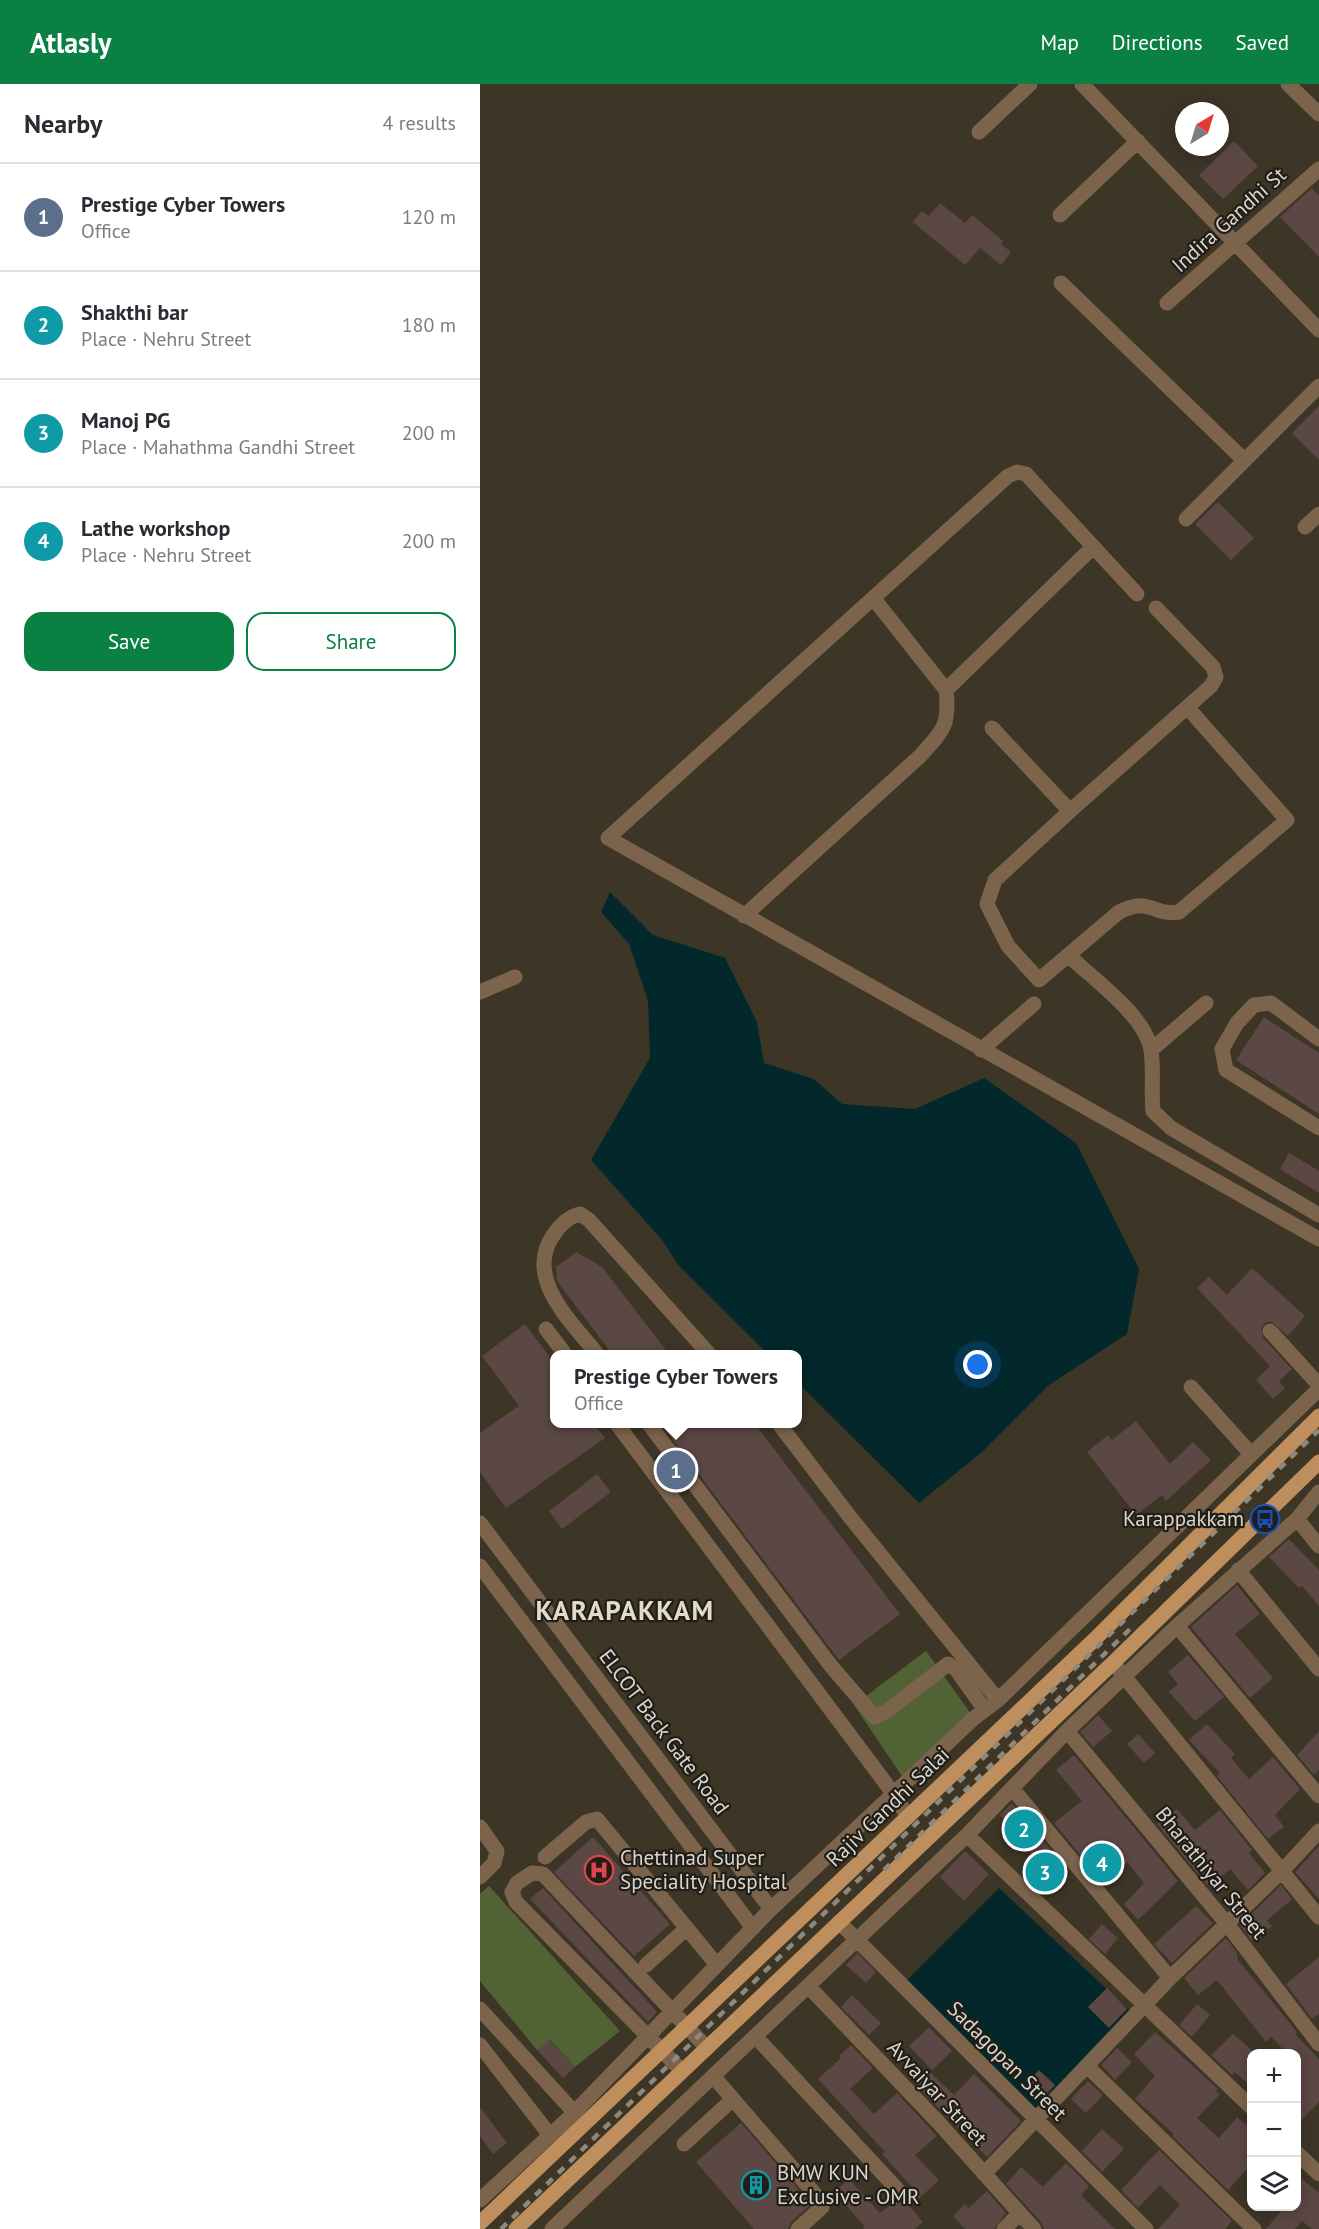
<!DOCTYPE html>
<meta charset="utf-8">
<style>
body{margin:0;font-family:"PT Sans",sans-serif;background:#f7f7f7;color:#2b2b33}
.controls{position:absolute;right:18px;bottom:18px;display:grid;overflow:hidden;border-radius:12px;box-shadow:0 3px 15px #0003}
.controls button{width:54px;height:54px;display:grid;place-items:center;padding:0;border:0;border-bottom:2px solid #e1e1e2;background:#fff;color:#2b2b33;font:30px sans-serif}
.compass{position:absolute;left:695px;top:18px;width:54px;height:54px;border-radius:50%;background:#fff;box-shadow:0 3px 15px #0003;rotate:38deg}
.you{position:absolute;left:498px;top:1281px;width:21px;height:21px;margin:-15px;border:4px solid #fff;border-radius:50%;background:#1a73e8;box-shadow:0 0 0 9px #1a73e833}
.badge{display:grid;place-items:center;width:39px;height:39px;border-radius:50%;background:#0b8043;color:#fff;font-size:20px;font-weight:700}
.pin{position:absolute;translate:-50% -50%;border:3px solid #fff;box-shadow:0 2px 6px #0006}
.popup{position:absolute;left:70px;top:1266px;width:252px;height:78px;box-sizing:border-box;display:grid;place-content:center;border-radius:12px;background:#fff;filter:drop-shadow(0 2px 4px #0005);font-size:20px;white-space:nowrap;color:#7c7c81}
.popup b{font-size:22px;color:#2b2b33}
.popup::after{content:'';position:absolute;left:50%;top:100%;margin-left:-12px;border:12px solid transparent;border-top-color:#fff}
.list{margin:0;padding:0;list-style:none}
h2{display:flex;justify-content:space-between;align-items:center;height:78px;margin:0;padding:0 24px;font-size:26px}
h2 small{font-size:20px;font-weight:400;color:#7c7c81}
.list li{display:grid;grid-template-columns:39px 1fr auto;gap:18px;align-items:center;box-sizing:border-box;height:108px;padding:0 24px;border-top:2px solid #e1e1e2}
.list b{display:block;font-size:22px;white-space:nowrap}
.list p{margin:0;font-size:20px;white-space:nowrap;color:#7c7c81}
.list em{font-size:20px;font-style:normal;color:#7c7c81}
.actions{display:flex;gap:12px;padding:18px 24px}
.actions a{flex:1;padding:14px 0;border:2px solid #0b8043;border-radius:18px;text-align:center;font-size:21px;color:#0b8043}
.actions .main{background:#0b8043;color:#fff}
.icon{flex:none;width:33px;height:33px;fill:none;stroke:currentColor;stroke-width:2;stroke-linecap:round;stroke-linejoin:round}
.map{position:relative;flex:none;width:839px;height:2145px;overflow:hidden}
header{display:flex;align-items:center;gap:36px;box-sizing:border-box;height:84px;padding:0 30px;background:#0b8043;color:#fff}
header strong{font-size:28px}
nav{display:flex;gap:33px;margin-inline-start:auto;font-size:21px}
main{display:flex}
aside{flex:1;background:#fff}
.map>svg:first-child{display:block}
.green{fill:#516235}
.water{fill:#02282c}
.building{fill:#5b4743}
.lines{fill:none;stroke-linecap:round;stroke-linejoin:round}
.minor{stroke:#7c644c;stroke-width:15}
.major{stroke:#be8e5d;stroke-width:15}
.rail{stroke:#8e897d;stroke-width:4.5;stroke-dasharray:8 8;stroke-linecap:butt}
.labels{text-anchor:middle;stroke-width:4.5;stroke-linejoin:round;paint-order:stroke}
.street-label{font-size:21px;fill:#dad6cd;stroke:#211e17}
.poi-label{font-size:21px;fill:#dad6cd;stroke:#211e17;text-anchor:start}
.district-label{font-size:27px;font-weight:bold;letter-spacing:1.5px;fill:#e2dbc7;stroke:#211e17}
</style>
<header>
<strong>Atlasly</strong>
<nav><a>Map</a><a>Directions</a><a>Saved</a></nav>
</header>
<main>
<aside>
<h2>Nearby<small>4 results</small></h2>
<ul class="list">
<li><span class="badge" style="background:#5c6f8a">1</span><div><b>Prestige Cyber Towers</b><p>Office</p></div><em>120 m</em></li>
<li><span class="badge" style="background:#0f9aa8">2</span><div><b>Shakthi bar</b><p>Place · Nehru Street</p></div><em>180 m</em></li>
<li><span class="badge" style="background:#0f9aa8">3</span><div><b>Manoj PG</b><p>Place · Mahathma Gandhi Street</p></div><em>200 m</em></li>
<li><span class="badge" style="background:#0f9aa8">4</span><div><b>Lathe workshop</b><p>Place · Nehru Street</p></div><em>200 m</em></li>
</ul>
<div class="actions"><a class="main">Save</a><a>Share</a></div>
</aside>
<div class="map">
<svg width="839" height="2145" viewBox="0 0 839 2145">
<rect width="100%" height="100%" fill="#3d3627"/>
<path class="green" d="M446,1567L494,1634L426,1698L374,1621Z
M9,1802L140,1947L95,1983L70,1956L58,1967L0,1897V1810Z"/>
<path class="water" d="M130,808L173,851L245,874L277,938L284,979L334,995L362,1020L435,1025L504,994L596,1059L659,1185L647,1250L569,1301L502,1368L439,1419L318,1299V1270H288L199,1182L182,1156L111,1076L170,974L168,917L149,860L121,828Z
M519,1804L651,1928L553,2026L427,1896Z"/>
<path class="building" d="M754,57L778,82L743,115L719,91Z
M832,104L839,112V173L800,133Z
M460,119L485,139L492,131L523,157L521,160L531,168L521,181L500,164L485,181L433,138L442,127L449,132Z
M839,322V376L812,349Z
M738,418L774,454L751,476L715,440Z
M784,933L839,969V1030L756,976Z
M809,1069L839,1087V1109L800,1085Z
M96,1168L122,1183L189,1270H132L77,1197L76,1183Z
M772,1184L825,1232L808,1252L792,1238H787L781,1243L783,1254L812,1285L799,1297L805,1304L793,1315L776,1296L790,1282L717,1204L729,1193L747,1211Z
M45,1240L75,1280V1340H114L125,1354L26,1424L0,1388V1349L39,1322L2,1272Z
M656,1337L690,1380L713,1358L731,1376L686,1417L682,1411L656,1431L607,1368L628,1351L632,1356Z
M181,1340H275L420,1530L359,1576Z
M117,1390L131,1408L82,1445L69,1427Z
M809,1455L839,1486V1522L822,1502L819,1504L789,1473Z
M757,1501L780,1530L755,1550L793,1594L770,1614L711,1543Z
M708,1571L744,1613L715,1637L689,1608L698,1600L688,1588Z
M618,1631L632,1647L613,1663L600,1648Z
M727,1640L755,1670L751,1674L769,1695L793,1673L820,1705L795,1731L804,1743L788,1755L737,1692L740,1689L709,1656Z
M839,1647V1686L834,1691L817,1671Z
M658,1650L675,1669L664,1679L647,1660Z
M594,1671L698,1797L658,1836L644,1820L664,1799L647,1778L622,1797L574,1739L602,1717L576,1686Z
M532,1719L587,1786L560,1807L543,1789L557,1778L520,1731Z
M697,1725L715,1746L740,1726L772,1766L769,1769L785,1789L768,1806L750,1785L729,1803L677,1740Z
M113,1753L190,1840L154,1872L74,1788Z
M839,1762V1815L815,1788Z
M485,1767L509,1790L484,1817L460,1793Z
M801,1801L812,1815L787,1837L792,1842L772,1857L760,1841Z
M63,1804L177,1928L168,1938L50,1815Z
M716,1822L733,1839L692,1879L674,1860Z
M622,1840L638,1854L625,1870L609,1855Z
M746,1854L757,1869L758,1876L817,1948L815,1950L839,1975V2018L816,2042V1970H808L791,1953L786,1958L737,1896L718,1911L704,1894Z
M377,1869L396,1888L386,1899L366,1881Z
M839,1873V1930L832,1935L806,1900Z
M627,1904L647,1925L629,1944L608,1923Z
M372,1911L401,1939L389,1951L361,1923Z
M717,1920L730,1931L712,1953L699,1941Z
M449,1943L472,1967L452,1986L429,1962Z
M675,1948L738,2005L736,2007L740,2010L717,2034L739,2054L757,2033L771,2045V2081L748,2106L692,2052L694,2050L655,2015L675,1992L654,1970Z
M753,1950L771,1965V2003L755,1988L752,1991L731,1971Z
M69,1956L95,1983L83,1994L58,1967Z
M371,1961L393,1984L370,2005L394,2030L417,2009L457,2052L435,2071L459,2096L430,2123L443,2138L435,2145H383L385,2143L354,2108L369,2095L400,2129L423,2112L431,2102L402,2070L405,2068L338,1995L361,1974L359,1972Z
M637,1964L652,1978L635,1996L621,1981Z
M559,1986L575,2001L565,2012L549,1996Z
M450,1988L474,2011L494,1990L541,2037L507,2073L436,2001Z
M608,1997L623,2011L606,2029L591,2015Z
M0,2023L27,2059L13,2070L0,2052Z
M261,2039L331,2120L311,2138L308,2145H274L216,2078Z
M622,2045L644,2065L622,2088L602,2067Z
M679,2066L752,2137L745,2145H678L700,2121L680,2101L658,2124L641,2106Z
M586,2079L609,2102L601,2111L635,2145H564L561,2138L526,2100L541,2083L563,2103Z
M816,2090L839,2109V2145H832L822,2137L815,2145H786L805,2122H816Z
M507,2107L526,2129L514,2145H485L473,2132L485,2120L489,2124Z"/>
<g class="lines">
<path class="minor" d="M602,0L839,246
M808,0L839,30
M499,48L550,0
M580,131L658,57
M581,199L764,376
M687,219L839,85
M706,435L839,302
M825,443L839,430
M657,510L546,390L537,388L528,392L128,754L839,1155
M394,515L466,606
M512,644L590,727L515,796L507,820L528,862L559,896L639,828C671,812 671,832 699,828L807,736L707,623
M590,727L731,602L736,593L733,583L676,524
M264,832L439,673C463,647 470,642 466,606L613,463
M588,871C613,895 665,931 671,966C674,985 671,1007 673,1027L691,1044L839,1131
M0,908L35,893
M839,955L791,919L774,921L757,939L742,965L746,986L839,1044
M501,966L554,920
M671,966L726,919
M66,1245L85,1270
M790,1247L839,1301
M117,1270C92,1238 45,1196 72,1153C79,1142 87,1133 100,1130L109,1136L229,1270
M711,1303L771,1370
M137,1340L413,1709L428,1733
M169,1340L351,1582L395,1633L407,1627L468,1580L475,1584L505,1626
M299,1340L370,1433L518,1616
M817,1435L839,1462
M0,1439L291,1825
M0,1482L273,1844
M758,1486L839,1585
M697,1542L839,1712
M639,1586L839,1833
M587,1647L747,1840L839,1960
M532,1704L690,1894
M0,1743L17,1767L14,1779L0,1793
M487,1751L772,2024
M65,1773L106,1738L117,1735L237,1881
M359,1838L666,2145
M166,1881L207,1844
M328,1902L458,2038L554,2145
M0,1925L94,2028
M275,1952L417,2105
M0,1961L69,2050
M608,1983L774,2145
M202,1987L36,1818L32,1808L37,1799L52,1789L63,1790L227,1964
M233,1992L340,2116L342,2123L318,2145
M204,2060L253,2015
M816,2068L839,2090
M504,2090L690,1894L803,1786L839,1747
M0,2116L90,2033L291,1825L494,1634L518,1616L839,1305
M72,2145L487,1751L587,1647L697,1542L817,1435L839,1408
M524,2145L539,2130"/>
<path class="major" d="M0,2139L615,1555L839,1332
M36,2145L636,1576L839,1378"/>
<path class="rail" d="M404,1786L650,1545
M21,2145L839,1346"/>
</g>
<defs>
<g id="bus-ring" transform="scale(1.5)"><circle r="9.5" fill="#211e17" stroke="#1a4fb4" stroke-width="1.5"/><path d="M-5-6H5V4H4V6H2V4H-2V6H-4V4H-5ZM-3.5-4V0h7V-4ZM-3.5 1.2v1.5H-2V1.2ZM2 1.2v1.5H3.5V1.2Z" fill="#1a4fb4"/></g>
<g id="hospital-ring" transform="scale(1.5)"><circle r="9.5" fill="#211e17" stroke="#e0444e" stroke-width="1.5"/><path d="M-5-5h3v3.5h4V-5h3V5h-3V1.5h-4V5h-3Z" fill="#e0444e"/></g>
<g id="building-ring" transform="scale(1.5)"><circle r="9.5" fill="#211e17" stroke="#0f9aa8" stroke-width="1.5"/><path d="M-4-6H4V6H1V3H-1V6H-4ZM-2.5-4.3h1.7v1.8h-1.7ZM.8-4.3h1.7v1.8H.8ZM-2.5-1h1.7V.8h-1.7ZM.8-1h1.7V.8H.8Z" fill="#0f9aa8"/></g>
</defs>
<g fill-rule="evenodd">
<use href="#bus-ring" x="785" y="1435"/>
<use href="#hospital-ring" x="119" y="1786"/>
<use href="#building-ring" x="276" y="2101"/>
</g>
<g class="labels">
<g class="street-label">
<text transform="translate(749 136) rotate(-42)" y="7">Indira Gandhi St</text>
<text transform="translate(184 1648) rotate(53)" y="7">ELCOT Back Gate Road</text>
<text transform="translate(408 1723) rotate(-44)" y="7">Rajiv Gandhi Salai</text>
<text transform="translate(731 1789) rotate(51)" y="7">Bharathiyar Street</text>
<text transform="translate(527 1977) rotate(45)" y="7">Sadagopan Street</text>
<text transform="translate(457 2009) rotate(47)" y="7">Avvaiyar Street</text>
</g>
<g class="poi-label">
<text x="764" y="1442" text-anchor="end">Karappakkam</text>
<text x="140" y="1781">Chettinad Super<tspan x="140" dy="24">Speciality Hospital</tspan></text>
<text x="297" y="2096">BMW KUN<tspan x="297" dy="24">Exclusive - OMR</tspan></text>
</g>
<g class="district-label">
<text x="145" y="1536">KARAPAKKAM</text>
</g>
</g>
</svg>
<div class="controls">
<button>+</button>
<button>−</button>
<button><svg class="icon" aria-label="layers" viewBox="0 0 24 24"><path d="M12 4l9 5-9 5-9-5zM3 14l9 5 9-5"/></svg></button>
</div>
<svg class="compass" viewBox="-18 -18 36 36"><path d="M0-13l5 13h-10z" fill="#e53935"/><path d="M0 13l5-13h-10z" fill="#7c7c81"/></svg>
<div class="you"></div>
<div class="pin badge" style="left:196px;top:1386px;background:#5c6f8a">1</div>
<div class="popup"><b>Prestige Cyber Towers</b>Office</div>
<div class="pin badge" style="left:544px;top:1745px;background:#0f9aa8">2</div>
<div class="pin badge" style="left:565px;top:1788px;background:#0f9aa8">3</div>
<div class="pin badge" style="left:622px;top:1779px;background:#0f9aa8">4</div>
</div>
</main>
